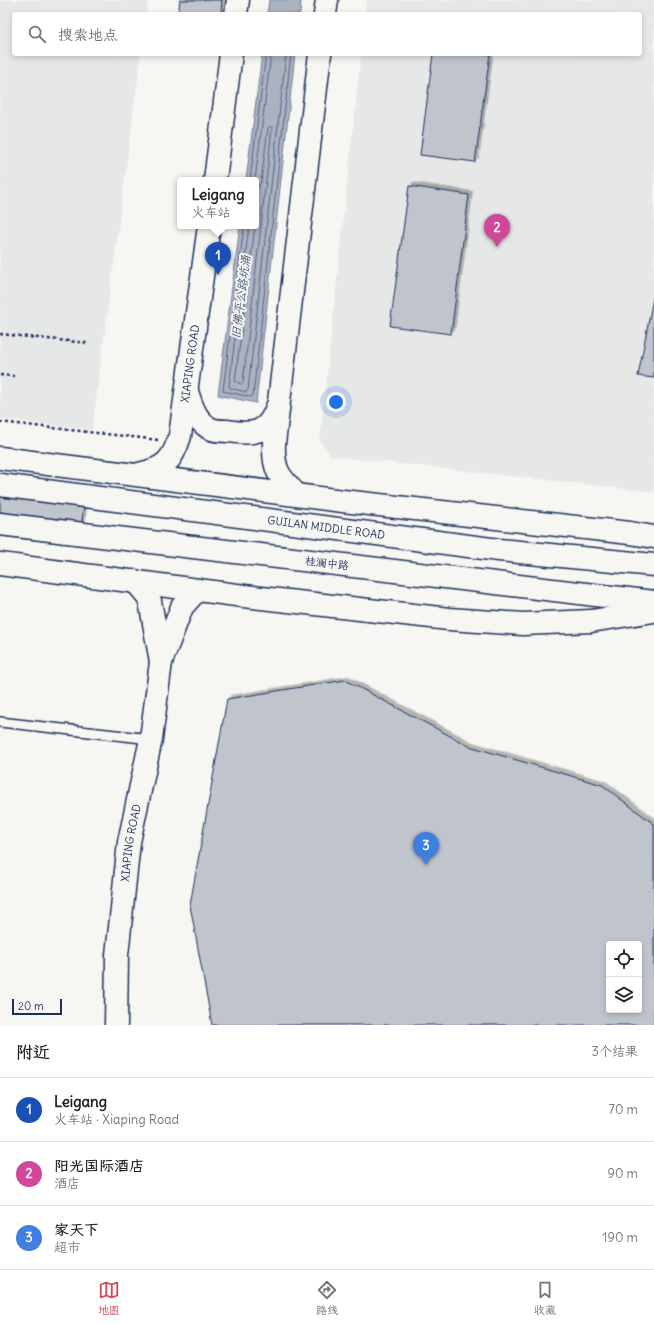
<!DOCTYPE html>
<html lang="zh">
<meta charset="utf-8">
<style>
body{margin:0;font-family:Delius,"LXGW WenKai TC",sans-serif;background:#f2f2f2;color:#202124}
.controls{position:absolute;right:12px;bottom:12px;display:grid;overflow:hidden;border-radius:4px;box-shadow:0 2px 6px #0003}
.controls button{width:36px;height:36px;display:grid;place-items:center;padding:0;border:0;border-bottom:1px solid #e0e0e0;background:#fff;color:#202124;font:20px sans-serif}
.scale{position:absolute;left:12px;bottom:10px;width:50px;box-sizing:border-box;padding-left:4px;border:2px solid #1b2f5e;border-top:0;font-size:11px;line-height:14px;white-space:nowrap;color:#1b2f5e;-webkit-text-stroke:3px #f6f6f2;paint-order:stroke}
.you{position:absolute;left:336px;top:402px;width:14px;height:14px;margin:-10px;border:3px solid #fff;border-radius:50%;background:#1a73e8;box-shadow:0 0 0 6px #1a73e833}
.badge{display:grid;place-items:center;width:26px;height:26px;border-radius:50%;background:#d1495b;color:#fff;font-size:13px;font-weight:700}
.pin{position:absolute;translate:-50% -33px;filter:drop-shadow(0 1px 2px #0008)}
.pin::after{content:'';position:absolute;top:21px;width:14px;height:12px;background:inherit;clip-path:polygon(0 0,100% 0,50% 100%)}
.popup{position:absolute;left:177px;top:177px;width:82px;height:52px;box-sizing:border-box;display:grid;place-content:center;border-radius:4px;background:#fff;filter:drop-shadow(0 1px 3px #0005);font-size:13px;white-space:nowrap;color:#757577}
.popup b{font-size:15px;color:#202124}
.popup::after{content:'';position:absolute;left:50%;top:100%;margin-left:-8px;border:8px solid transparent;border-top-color:#fff}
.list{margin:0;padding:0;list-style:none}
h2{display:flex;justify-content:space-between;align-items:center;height:52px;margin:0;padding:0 16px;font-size:17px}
h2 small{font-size:13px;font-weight:400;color:#757577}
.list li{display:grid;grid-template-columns:26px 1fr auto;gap:12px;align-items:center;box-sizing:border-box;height:64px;padding:0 16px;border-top:1px solid #e0e0e0}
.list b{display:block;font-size:15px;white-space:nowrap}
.list p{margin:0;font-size:13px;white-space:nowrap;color:#757577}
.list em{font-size:13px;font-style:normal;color:#757577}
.icon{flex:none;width:22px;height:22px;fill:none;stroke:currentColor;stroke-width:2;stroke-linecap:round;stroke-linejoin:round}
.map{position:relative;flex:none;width:654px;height:1025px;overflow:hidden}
.search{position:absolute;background:#fff;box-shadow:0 2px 6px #0003;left:12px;right:12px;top:12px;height:44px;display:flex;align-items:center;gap:10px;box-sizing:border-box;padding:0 14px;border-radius:4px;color:#757577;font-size:15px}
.sheet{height:244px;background:#fff}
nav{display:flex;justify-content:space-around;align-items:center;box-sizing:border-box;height:56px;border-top:1px solid #e0e0e0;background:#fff;font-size:11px;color:#757577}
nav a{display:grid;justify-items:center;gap:2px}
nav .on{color:#d1495b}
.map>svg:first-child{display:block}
.built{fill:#e6e7e7}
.water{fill:#abb2c0;stroke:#717e99}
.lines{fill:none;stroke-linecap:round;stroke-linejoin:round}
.shore{stroke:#556385;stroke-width:1}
.building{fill:#c0c4cd;stroke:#1b2f5e;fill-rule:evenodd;filter:url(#shadow)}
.lane-casing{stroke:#1b2f5e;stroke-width:12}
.secondary-casing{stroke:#1b2f5e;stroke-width:25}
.path{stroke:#1b2f5e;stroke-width:2.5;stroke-dasharray:3 3;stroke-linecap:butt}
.lane{stroke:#f6f6f2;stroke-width:9}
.secondary{stroke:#f6f6f2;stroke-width:22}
.labels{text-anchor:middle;stroke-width:4;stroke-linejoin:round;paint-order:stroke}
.street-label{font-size:11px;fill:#1b2f5e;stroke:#f6f6f2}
.water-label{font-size:12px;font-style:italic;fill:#46567b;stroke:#f6f6f2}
</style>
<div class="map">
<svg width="654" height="1025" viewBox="0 0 654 1025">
<defs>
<filter id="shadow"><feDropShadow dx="3.5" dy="-3.5" stdDeviation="0" flood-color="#0004"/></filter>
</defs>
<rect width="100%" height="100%" fill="#f6f6f2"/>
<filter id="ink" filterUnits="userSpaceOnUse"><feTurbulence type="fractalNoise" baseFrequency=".025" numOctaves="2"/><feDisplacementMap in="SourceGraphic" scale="8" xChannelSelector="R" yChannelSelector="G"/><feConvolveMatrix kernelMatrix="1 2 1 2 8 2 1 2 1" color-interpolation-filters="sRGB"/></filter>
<g filter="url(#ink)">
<path class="built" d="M0,0H148L146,14H14V54H141L92,430L0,419Z
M367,0H654V492L331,456L320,441L361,54H640V14H365Z"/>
<path class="water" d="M269,0H301L300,14H267Z
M262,54H295L256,403L218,395L240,226H256V180H246Z"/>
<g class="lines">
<path class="shore" d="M250,180L266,54
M255,180L271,54
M244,226L223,391L251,397L253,396L291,54
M249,226L229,386L230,388L246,392L248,390L286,54
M255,226L235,381L241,384L243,383L272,128L270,126L268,128L261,182L256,191"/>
</g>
<path class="building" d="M180,0H222L221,14H178Z
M433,54H490L475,162L420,155Z
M409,186L469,195L451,334L390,326Z
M654,293V378L638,376Z
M0,496L84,505L79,545L0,536Z
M345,680L469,746L602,785L654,824V1025H212L190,905L227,699ZM609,944H639V1010H609Z"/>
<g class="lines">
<g class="lane-casing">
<path id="lane" d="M0,722L151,739"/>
</g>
<g class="secondary-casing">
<g id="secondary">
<path d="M236,14L238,0"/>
<path d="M325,14L327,0"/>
<path d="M215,180L231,54"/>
<path d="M187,391C191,405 196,420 209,428C214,431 222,431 228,431C253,435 268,434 277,407"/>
<path d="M0,458L343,501L630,533L654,537"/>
<path id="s1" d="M139,474C165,468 172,462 180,436L209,226"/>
<path id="s2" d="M0,485L499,550L654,565"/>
<path d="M297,495C279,477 273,470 274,444L320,54"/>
<path d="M0,524L654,602"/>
<path d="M0,564L244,596L449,619L523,624L591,621L654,611"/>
<path d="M135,581L146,594L150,601L161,662"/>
<path id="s3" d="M116,1025L117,955L129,842L151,739L161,662L182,607L197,590"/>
</g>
</g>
<path class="path" d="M0,334L87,343
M0,375L14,376
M0,422L159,440"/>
<use href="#lane" class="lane"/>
<use href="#secondary" class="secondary"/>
</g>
</g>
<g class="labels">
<g class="street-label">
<text dy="4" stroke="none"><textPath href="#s1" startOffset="133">XIAPING ROAD</textPath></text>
<text dy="4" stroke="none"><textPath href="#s2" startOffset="329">GUILAN MIDDLE ROAD</textPath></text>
<text transform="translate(327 563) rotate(7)" y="4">桂澜中路</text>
<text dy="4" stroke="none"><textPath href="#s3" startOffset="183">XIAPING ROAD</textPath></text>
</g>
<g class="water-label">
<text transform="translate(241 297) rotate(-83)" y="4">旧佛平公路坑涌</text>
</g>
</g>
</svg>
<div class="controls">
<button><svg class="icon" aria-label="locate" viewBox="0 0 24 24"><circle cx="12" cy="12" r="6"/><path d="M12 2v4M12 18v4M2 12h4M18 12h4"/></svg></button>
<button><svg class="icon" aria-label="layers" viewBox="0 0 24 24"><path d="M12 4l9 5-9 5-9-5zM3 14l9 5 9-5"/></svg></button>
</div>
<div class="scale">20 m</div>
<div class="you"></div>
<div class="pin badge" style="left:218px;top:275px;background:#1a4fb4">1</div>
<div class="popup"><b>Leigang</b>火车站</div>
<div class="pin badge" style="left:497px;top:247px;background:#d1479c">2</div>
<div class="pin badge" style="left:426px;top:865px;background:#3f7fe0">3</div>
<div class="search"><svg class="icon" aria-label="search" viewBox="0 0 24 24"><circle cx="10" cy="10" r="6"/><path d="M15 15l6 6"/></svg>搜索地点</div>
</div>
<section class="sheet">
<h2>附近<small>3个结果</small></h2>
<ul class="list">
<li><span class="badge" style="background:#1a4fb4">1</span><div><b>Leigang</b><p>火车站 · Xiaping Road</p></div><em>70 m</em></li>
<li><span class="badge" style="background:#d1479c">2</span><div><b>阳光国际酒店</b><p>酒店</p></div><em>90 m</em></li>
<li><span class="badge" style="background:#3f7fe0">3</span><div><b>家天下</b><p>超市</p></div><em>190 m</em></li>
</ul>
</section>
<nav>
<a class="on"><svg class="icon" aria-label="map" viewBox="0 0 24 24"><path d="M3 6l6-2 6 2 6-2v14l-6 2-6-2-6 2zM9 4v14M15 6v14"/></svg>地图</a>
<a><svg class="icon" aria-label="directions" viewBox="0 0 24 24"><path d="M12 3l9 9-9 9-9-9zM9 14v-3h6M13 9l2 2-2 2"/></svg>路线</a>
<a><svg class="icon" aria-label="saved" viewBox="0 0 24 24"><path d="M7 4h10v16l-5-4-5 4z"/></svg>收藏</a>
</nav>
